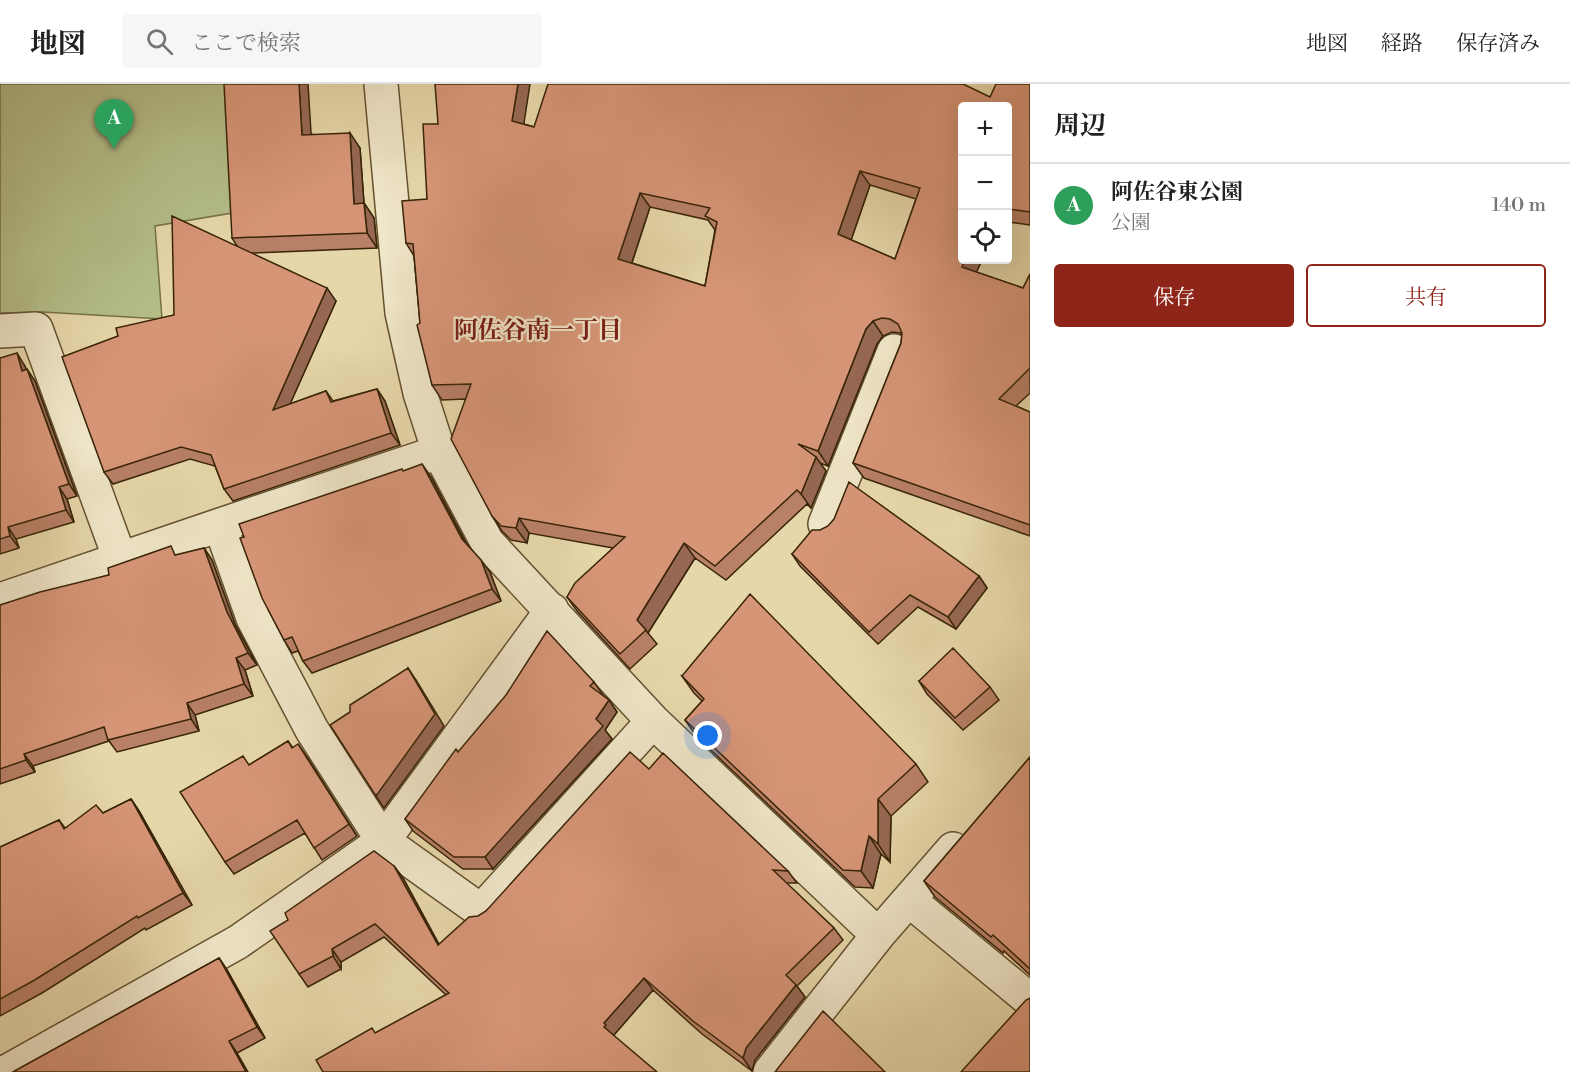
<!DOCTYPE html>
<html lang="ja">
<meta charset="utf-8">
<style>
body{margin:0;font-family:"Libre Bodoni","Noto Serif JP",serif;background:#f6f6f6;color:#222}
.controls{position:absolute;right:18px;top:18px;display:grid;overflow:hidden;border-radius:6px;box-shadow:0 6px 24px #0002}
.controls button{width:54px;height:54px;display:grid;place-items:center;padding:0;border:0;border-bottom:2px solid #e0e0e0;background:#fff;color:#222;font:30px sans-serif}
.you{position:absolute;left:708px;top:652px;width:21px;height:21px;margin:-15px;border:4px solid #fff;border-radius:50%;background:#1a73e8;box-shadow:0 0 0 9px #1a73e833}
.badge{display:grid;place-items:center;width:39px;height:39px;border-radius:50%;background:#8f2418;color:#fff;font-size:20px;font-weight:700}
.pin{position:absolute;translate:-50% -50px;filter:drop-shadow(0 2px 3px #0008)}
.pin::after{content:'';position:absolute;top:32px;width:21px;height:18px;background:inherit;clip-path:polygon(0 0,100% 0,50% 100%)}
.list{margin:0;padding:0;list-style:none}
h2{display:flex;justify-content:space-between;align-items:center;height:78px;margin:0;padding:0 24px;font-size:26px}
h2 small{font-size:20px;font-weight:400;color:#767676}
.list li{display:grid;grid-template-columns:39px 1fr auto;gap:18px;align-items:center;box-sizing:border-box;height:84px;padding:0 24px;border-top:2px solid #e0e0e0}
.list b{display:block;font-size:22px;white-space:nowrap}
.list p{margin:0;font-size:20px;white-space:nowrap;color:#767676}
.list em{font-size:20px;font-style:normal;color:#767676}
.actions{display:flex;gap:12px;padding:18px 24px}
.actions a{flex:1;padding:14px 0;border:2px solid #8f2418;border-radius:6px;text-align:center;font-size:21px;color:#8f2418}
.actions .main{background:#8f2418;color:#fff}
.icon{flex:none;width:33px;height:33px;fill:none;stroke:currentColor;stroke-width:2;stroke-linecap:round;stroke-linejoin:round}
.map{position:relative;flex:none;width:1030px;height:988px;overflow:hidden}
header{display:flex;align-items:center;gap:36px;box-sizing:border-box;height:84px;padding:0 30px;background:#fff;border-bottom:2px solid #e0e0e0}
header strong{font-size:28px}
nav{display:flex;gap:33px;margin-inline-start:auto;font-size:21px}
.search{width:420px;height:54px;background:#f6f6f6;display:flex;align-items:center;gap:15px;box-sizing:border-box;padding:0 21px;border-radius:6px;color:#767676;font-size:22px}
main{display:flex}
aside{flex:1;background:#fff}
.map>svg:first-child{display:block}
.green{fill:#b4be89;stroke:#767148;stroke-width:1.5}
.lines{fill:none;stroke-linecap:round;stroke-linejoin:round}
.minor-casing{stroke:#645130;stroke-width:36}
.minor{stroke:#efe5c8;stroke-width:33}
.wall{fill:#b88066;stroke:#382407;stroke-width:1.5;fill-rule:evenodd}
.shaded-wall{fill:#966853;stroke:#382407;stroke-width:1.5}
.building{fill:#d69577;stroke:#382407;stroke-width:1.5;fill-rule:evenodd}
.labels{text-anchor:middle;stroke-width:4.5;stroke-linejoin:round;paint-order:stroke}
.neighbourhood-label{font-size:24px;font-weight:bold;fill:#7a1f14;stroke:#efe5c8}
</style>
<header>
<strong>地図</strong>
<div class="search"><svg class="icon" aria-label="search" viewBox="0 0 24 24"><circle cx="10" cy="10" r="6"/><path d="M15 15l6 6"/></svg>ここで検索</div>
<nav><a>地図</a><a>経路</a><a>保存済み</a></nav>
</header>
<main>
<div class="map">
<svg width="1030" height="988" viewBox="0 0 1030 988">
<rect width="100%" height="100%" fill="#e6d7aa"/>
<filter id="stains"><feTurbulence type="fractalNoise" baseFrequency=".00333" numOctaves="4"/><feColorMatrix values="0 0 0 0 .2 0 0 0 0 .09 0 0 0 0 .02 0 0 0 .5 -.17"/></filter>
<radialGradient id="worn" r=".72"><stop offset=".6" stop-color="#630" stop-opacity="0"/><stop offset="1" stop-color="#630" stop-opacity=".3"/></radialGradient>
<path class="green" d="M0,0H225L232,129L155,142L162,235L43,228L0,229Z"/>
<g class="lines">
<g class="minor-casing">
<path id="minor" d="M381,0L402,229L420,309L439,368L487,458L653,637L878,851
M0,247L36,245L120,475
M825,440L894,267
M220,441L253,534L312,646L383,757L552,526
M0,516L220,441L439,368
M909,816L1030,916
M6,988L238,858L383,757L481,827L653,637
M770,988L878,851L953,765"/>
</g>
<use href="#minor" class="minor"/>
</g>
<path class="wall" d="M1030,0V141L1008,138V22L963,176H982L976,188L1023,204L1030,190V309L1016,322L1030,328V452L864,394L853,379L901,259L902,251L900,249L892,248L883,252L877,260L828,382L820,379L826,387L811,424L807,420L726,496L695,474L648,549L657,560L630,585L577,527L567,513L613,464L529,449L527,459L511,456L502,447L492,432L465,315L442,316L432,301L420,239L414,172L406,159L427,115L438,40H524L534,43L990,13ZM870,101L916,115L895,175L851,156ZM650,123L708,136L715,146L705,202L632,179Z
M311,50L360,64L364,119L374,134L377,164L251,169L336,217L290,320L326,307L333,317L377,305L385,317L400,361L233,417L224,405L215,382L190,375L113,400L104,388L118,252L174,231L237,162L232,154Z
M0,274L25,282L26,285L35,297L77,412L67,415L74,438L16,455L19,464L0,470Z
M404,387L431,393L467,460L490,488L501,517L312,589L303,577L298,567L292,569L284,556L244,453Z
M204,464L212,476L235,540L257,581L245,586L253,612L195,631L199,647L117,668L109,657L33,682L35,688L0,700V521L109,491Z
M792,470L979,492L987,504L956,545L918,523L878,560L800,482Z
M682,592L916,680L928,698L891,732L890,778L881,770L873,804L855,803L697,653L685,636L702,617L694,609Z
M919,597L990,603L999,616L963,646L927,610Z
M594,598L603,611L609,616L617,628L605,646L612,655L493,785H463L413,747L405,735L458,668Z
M288,657L293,664L307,673L357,752L322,776L305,749L234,790L225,778L249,681Z
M1030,673V891L1004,867L1003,869L935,813L924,797Z
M649,685L788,787L797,799H786L834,844L843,856L797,902L805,913L755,976L752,987L702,950L653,906L614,951L376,949L446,911L384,853L341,878V885L308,903L299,890L394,782L403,794L439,860L486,827Z
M131,715L139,727L192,821L146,846L145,844L42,909L0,932V763L59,736L65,744L103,729Z
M219,874L227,886L265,954L237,969L13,988Z"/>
<path class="shaded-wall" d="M299,0H308L312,65L302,51Z
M518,0H530L522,52L512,37Z
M350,49L360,64L365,134L354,120Z
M860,87L870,101L848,165L838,150Z
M640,109L650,123L628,190L618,175Z
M364,119L374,134L377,164L367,149Z
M965,176H982L972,198L962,183Z
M327,204L336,217L282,338L273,326Z
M873,237L883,252L877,260L828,382L818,367L866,245Z
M17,269L25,282L31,299L22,287Z
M27,285L35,297L77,412L69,400Z
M377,305L385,317L400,361L391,349Z
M816,373L826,387L811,424L801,410Z
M422,380L431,393L470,467L462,455Z
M59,403L67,415L74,438L66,426Z
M519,434L529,449L527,459L516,444Z
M8,443L16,455L19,464L10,452Z
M684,459L695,474L648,549L637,536Z
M204,464L212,476L235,540L257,581L248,569L227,528Z
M481,476L490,488L501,517L492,505Z
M979,492L987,504L956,545L948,533Z
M236,574L245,586L253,612L244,600Z
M408,584L416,596L444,642L384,724L376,712Z
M609,616L617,628L605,646L612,655L493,785L485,773L596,635Z
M187,619L195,631L199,647L191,635Z
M298,660L307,673L357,752L349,740Z
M24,670L33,682L35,688L26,676Z
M131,715L139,727L192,821L183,809Z
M878,715L891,732L890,778L878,760Z
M869,752L881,770L873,804L861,787Z
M394,782L403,794L446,874L438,861Z
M332,865L341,878V885L333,872Z
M219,874L227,886L265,954L257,943Z
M644,894L653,906L613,952L604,943V939Z
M796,901L805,913L755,976L752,987L743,974L746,964Z
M229,957L237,969L248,988H246Z"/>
<path class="building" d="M224,0H299L302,51L350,49L354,120L364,119L367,149L232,154Z
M435,0H518L512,37L534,43L548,0H963L990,13L996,0H1030V128L1008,125V22H963V176H965L962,183L1023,204L1030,190V284L999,315L1030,328V441L853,379L901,259L902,249L898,240L890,235L882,234L873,237L866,245L818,367L798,360L816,373L801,410L797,406L715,482L684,459L637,536L646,546L620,570L567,513L575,499L625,453L519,434L516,444L501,442L492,432L451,355L471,300L432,301L417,241L420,239L413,160L406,159L402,117L427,115L423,40H438ZM860,87L920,104L895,175L838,150ZM640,109L710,124L705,132L717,138L705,202L618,175Z
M172,132L327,204L273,326L326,307L331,318L377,305L391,349L224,405L211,371L181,363L104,388L62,273L118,252L116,244L174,231Z
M17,269L22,287L27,285L69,400L59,403L66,426L8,443L10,452L0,455V274Z
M422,380L462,455L481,476L492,505L303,577L292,553L284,556L262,514L240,454L244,453L239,440L402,385L403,387Z
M849,398L979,492L948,533L910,511L869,548L792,470L812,446H820L828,442L834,435Z
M171,462L175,471L204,464L227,528L248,569L236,574L244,600L187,619L191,635L108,656L104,643L24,670L26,676L0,685V521L40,508L109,491L108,484Z
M750,510L916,680L878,715V760L869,752L861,787L843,786L685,636L704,615L682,592Z
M547,547L594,598L590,602L609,616L596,635L603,642L485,773H454L405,735L456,665L458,668L506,611Z
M953,564L990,603L955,634L919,597Z
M408,584L435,630L376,712L330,641L350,628V621Z
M288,657L292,664L298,660L349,740L314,764L297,736L225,778L180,708L243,672L249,681Z
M630,668L649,685L663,669L788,787L773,786L834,844L786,891L796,901L746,964L743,974L693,937L644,894L604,939L606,941L604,943L657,988H323L316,976L372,944L375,949L449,909L375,840L332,865L333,872L299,890L270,847L288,836L285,829L374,767L394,782L438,861L469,833L478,832L486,827Z
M1030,673V885L993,851L991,853L924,797Z
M131,715L183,809L138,834L137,832L33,897L0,915V763L59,736L64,745L96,721L103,729Z
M219,874L257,943L229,957L246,988H13Z
M1030,914V988H961L1026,916Z
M823,927L885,988H775Z"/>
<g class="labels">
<g class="neighbourhood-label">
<text x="538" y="254">阿佐谷南一丁目</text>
</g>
</g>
<rect width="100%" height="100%" filter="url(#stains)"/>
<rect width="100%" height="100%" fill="url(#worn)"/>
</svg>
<div class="controls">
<button>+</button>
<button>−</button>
<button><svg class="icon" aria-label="locate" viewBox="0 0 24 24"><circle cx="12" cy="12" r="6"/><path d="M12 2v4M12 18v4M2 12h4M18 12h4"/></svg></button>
</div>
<div class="you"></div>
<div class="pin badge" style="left:114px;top:65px;background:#2e9e5b">A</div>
</div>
<aside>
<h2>周辺<small></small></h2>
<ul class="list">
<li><span class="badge" style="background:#2e9e5b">A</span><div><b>阿佐谷東公園</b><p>公園</p></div><em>140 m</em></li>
</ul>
<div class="actions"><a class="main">保存</a><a>共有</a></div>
</aside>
</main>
